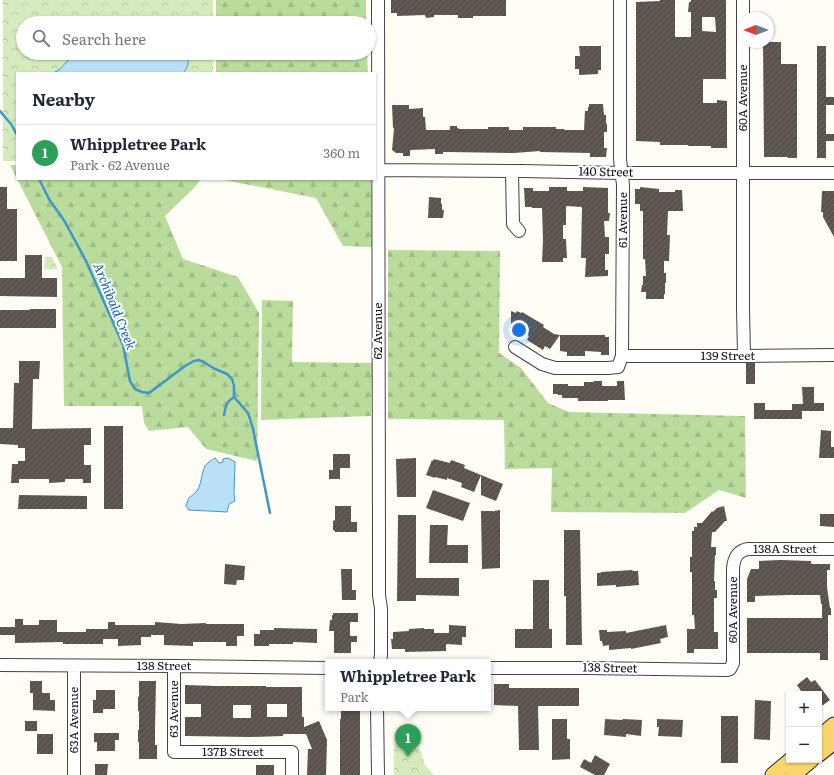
<!DOCTYPE html>
<meta charset="utf-8">
<style>
body{margin:0;font-family:Literata,serif;background:#f2f2f3;color:#1f2937}
.controls{position:absolute;right:12px;bottom:12px;display:grid;overflow:hidden;border-radius:0px;box-shadow:0 1px 3px #0004}
.controls button{width:36px;height:36px;display:grid;place-items:center;padding:0;border:0;border-bottom:1px solid #e0e1e3;background:#fff;color:#1f2937;font:20px sans-serif}
.compass{position:absolute;left:738px;top:12px;width:36px;height:36px;border-radius:50%;background:#fff;box-shadow:0 1px 3px #0004;rotate:270deg}
.you{position:absolute;left:519px;top:330px;width:14px;height:14px;margin:-10px;border:3px solid #fff;border-radius:50%;background:#1a73e8;box-shadow:0 0 0 6px #1a73e833}
.badge{display:grid;place-items:center;width:26px;height:26px;border-radius:50%;background:#2563eb;color:#fff;font-size:13px;font-weight:700}
.pin{position:absolute;translate:-50% -33px;filter:drop-shadow(0 1px 2px #0008)}
.pin::after{content:'';position:absolute;top:21px;width:14px;height:12px;background:inherit;clip-path:polygon(0 0,100% 0,50% 100%)}
.popup{position:absolute;left:325px;top:659px;width:166px;height:52px;box-sizing:border-box;display:grid;place-content:center;border-radius:0px;background:#fff;filter:drop-shadow(0 1px 3px #0005);font-size:13px;white-space:nowrap;color:#747a83}
.popup b{font-size:15px;color:#1f2937}
.popup::after{content:'';position:absolute;left:50%;top:100%;margin-left:-8px;border:8px solid transparent;border-top-color:#fff}
.list{margin:0;padding:0;list-style:none}
h2{display:flex;justify-content:space-between;align-items:center;height:52px;margin:0;padding:0 16px;font-size:17px}
h2 small{font-size:13px;font-weight:400;color:#747a83}
.list li{display:grid;grid-template-columns:26px 1fr auto;gap:12px;align-items:center;box-sizing:border-box;height:56px;padding:0 16px;border-top:1px solid #e0e1e3}
.list b{display:block;font-size:15px;white-space:nowrap}
.list p{margin:0;font-size:13px;white-space:nowrap;color:#747a83}
.list em{font-size:13px;font-style:normal;color:#747a83}
.icon{flex:none;width:22px;height:22px;fill:none;stroke:currentColor;stroke-width:2;stroke-linecap:round;stroke-linejoin:round}
.map{position:relative;flex:none;width:834px;height:775px;overflow:hidden}
.search{position:absolute;background:#fff;box-shadow:0 1px 3px #0004;left:16px;top:16px;width:360px;height:44px;display:flex;align-items:center;gap:10px;box-sizing:border-box;padding:0 14px;border-radius:22px;color:#747a83;font-size:15px}
.panel{position:absolute;background:#fff;box-shadow:0 1px 3px #0004;left:16px;top:72px;width:360px;height:108px;border-radius:0px}
.map>svg:first-child{display:block}
.forest{fill:url(#forest-firs)}
.park{fill:url(#park-crowns)}
.water{fill:#b9e0f7;stroke:#3f96cf}
.lines{fill:none;stroke-linecap:round;stroke-linejoin:round}
.stream{stroke:#3f96cf;stroke-width:2.5}
.building{fill:url(#building-hatch);fill-rule:evenodd}
.minor-casing{stroke:#444;stroke-width:14}
.major-casing{stroke:#222;stroke-width:17}
.minor{stroke:#fff;stroke-width:12}
.major{stroke:#f9d66b;stroke-width:15}
.labels{text-anchor:middle;stroke-width:4;stroke-linejoin:round;paint-order:stroke}
.street-label{font-size:12px;fill:#111;stroke:#fff}
.water-label{font-size:13px;font-style:italic;fill:#1768a6;stroke:#fff}
</style>
<div class="map">
<svg width="834" height="775" viewBox="0 0 834 775">
<defs>
<pattern id="forest-firs" width="22" height="20" patternUnits="userSpaceOnUse"><rect width="22" height="20" fill="#b9dc9c"/><path d="M5 1l3.5 6h-7zM16 11l3.5 6h-7z" fill="#9ebc85"/></pattern>
<pattern id="park-crowns" width="20" height="18" patternUnits="userSpaceOnUse"><rect width="20" height="18" fill="#d5ebbd"/><path d="M2 6a3 3 0 1 1 6 0M12 15a3 3 0 1 1 6 0" fill="none" stroke="#b6c8a1"/></pattern>
<pattern id="building-hatch" width="6" height="6" patternUnits="userSpaceOnUse"><rect width="6" height="6" fill="#5a524d"/><path d="M-1 1l2-2M0 6l6-6M5 7l2-2" fill="none" stroke="#6d6662"/></pattern>
</defs>
<rect width="100%" height="100%" fill="#fffdf5"/>
<path class="forest" d="M216,0H366V23H216Z
M216,53H367L368,73H216Z
M10,165H17V179H201L194,188L165,216L183,259L238,277L259,313L257,461L206,449L188,427L149,431L144,423L142,406H64L62,267Z
M219,179H371L372,247L343,246L316,198Z
M388,250L500,251L499,353L521,368L548,403L569,412L745,416L746,498L719,490L685,513L551,512L552,468L505,469L504,420L388,419Z
M262,300L293,301L292,362L372,363L371,416L261,420Z"/>
<path class="park" d="M3,0H213V23H23V53H213V73H17V161H3Z
M45,257H52L58,269H44Z
M394,744L420,749L425,765L434,775H394Z"/>
<path class="water" d="M75,53H87L95,55L117,58L125,53H185C190,61 189,66 183,73H53L59,70Z
M215,458L219,463L223,462V459L228,458L235,462L234,493L235,501L229,504L227,512L189,510L186,506C189,494 191,498 197,491C202,483 201,474 205,466C207,463 212,460 215,458Z"/>
<g class="lines">
<path class="stream" d="M0,111L11,124L17,135
M39,179L49,199L65,222L86,261L123,345L130,381L135,389L142,392L149,393L185,366L194,361L199,360L204,362L213,368L227,374L232,379L234,386V397L248,413L250,419L253,429L270,513
M224,415C226,405 226,402 234,397"/>
</g>
<path class="building" d="M391,0H506V16H473V18H458V15H434V17L426,18L425,15L397,16V13H391Z
M660,0H675V37H691V12H688L689,2H691V0H726V79H703V103H717V100L727,101V148H711V146H688V145H660V142L636,141V2L660,1ZM702,17H715L716,32L702,31Z
M763,42H781V64H797V158H788V157H764Z
M579,46H601V70H598V74L579,75V69H575V56H580Z
M817,46H826V97H834V105H826V134H834V141H826V158H817Z
M589,104H603L604,115H606V124H607V132H604V148H607L606,157H590V153L540,152V151L514,153L448,152H443V154H435V149L410,150V156H403V153H396L392,150L394,128H393L392,105H409V109L423,108V117H425L426,130H450V126H457V128L460,129H488V127H509V130H523V127H556V129H564V130H584L585,111H588V107H589Z
M0,187H7V209H17V261H0Z
M549,187H567V191H583V187L608,188V213H610L609,221H604L605,237H609V254H605V270H608V276L585,277L586,258H581L582,207L566,206V225H563V239H566L567,258H563V262H542L543,240L542,208H532V207H525L524,188H533V191H549Z
M640,187L659,189V192H675V190H682L683,211H668L667,235H670L669,261H664V273H666V283H665V294H664V299H646V292H641L642,285H643V276H646L645,259H643V211H640V204H635V189H640Z
M822,191H834V237L823,217V212H821Z
M429,197L441,198V204H442V210H444L443,218H428Z
M25,255H42V278H57V297L0,296V278H25Z
M30,309H56V328H0V310H30Z
M511,311L516,313L517,311L521,313L522,312L544,325L543,327L554,334L560,335L550,349L545,346L543,350L527,340L529,336L511,324Z
M560,335H605V337H609V355H601V352L585,351V356H567V352L560,351Z
M19,361H40L39,379H33L32,429L91,428V445H84V465H91V483H83V479H65V482L49,483V479H19V483H11L12,464H18V461H25V448H18V445L0,444V428H13L14,383H19Z
M746,363H755V384H746Z
M594,381H602V386H617V381H624L625,400H608V401H578V398H562V395H558V394H553V384H568V386H584V382H594Z
M802,387H814V403H824V411H802V419H754V403H765V410H792V404H803Z
M104,426H123V509H104Z
M821,430L831,431V447H834V458H819Z
M333,454H350V468H340V479H329V470H333Z
M416,458V497H397L396,459Z
M434,459L450,463L451,460L465,465L464,468L481,475L474,492L461,487L462,483L447,478V480L435,477V478L426,475L432,460L433,461Z
M481,475L503,484L496,501L481,495Z
M433,490L470,503L463,521L426,508Z
M19,495L87,496V509H18Z
M335,506H351V522H357V532H335V531L333,530V521L335,520Z
M724,506L727,521H725L715,532H712L711,547H716V555H715L714,581H715V590H717V598H714V632H718V649H694V653H687V629H695L694,615H692V572H690V557H692V531H694V527H697V523H702L712,511L713,512L717,508Z
M500,510V568L482,569L481,511H493V512L494,511Z
M820,514H834V527L820,526Z
M398,515H416V578H459V596L416,595V601H397Z
M430,525H448L447,545H468V563H429Z
M564,530H580L582,645H566V596H564Z
M781,560L811,561V564H830V570H827V587L830,608H831V615H828V660H820V653H747V618H822V604H821L820,595H790L755,596V602H747V579L751,569H759V561Z
M225,564L245,566L244,580H237L236,585L224,584Z
M341,569H352V590H356V600H342Z
M632,570L633,571H638L639,585L616,587V585L597,586V573H601V572Z
M533,580H549V629H552V648H515V629H533Z
M333,613H358V622H350V636H357V642H351V653H334V631H329L330,620H332V615H333Z
M15,619H23V625H39V620H57V632H86V629H108V622H115V625H155V622L182,624L206,623V624H244V636H237V646H226V642H193V646L164,645V635H151V637H141V645L118,646V639H103V644H63V642L15,643V635H0V627H15Z
M449,625L466,626V637H462V645L446,644V651L405,652V649H392L391,639H393V632L409,631V629L424,628V629H434V633H449Z
M666,625L668,637L660,639L661,643L631,649V648L609,650V645L603,646L602,641H600L599,630H607V632L626,631V633Z
M274,628L317,629V643L293,642V644H269V646H254V634H260V630H274Z
M807,677L811,682L815,680L830,700L819,708V694H803L797,685Z
M30,681H42V693H50V700H55V711L33,710V693H30Z
M139,681H156L155,730V745H157V759H139V742H138V730H139V711H138V697H139Z
M494,684H509V688H579V706H538L539,750H519L518,706L494,705Z
M185,685L217,686H266V687H302V717H304V727L319,721L327,740L326,775H307L308,749H312L306,734H283V736L250,737L185,736V717H201V704H185ZM267,704H287V717H267ZM233,705H251V718H233Z
M96,690H115V709H103V713H93V700H96Z
M755,700L771,701L770,740L754,739Z
M341,708H360V775H340V719H341Z
M721,716H738V763H721Z
M552,719H567V739H570V759L552,760Z
M605,719L622,720L623,719L642,720L641,736L626,734V737L604,735Z
M657,719L683,720L682,737L658,736L659,727H657Z
M25,721H37V731H25Z
M94,733H119V740H115V751H97V742H94Z
M37,734H53V754H37Z
M595,755L610,764L604,775H595L580,767L584,759L591,763Z
M95,764H108L107,775H95Z
M256,765H274V775H256Z"/>
<g class="lines">
<g class="minor-casing">
<path id="minor" d="M378,0L379,545V595L381,609V655L380,662
M743,0V308L744,356
M378,170L521,171L621,173H834
M512,171L513,224L519,231
M515,347L542,364L555,368H608L618,367L622,356L623,185L620,159V0
M622,356H744L834,355
M0,665L174,666L328,668
M74,666V775
M174,666V752H292V775
M488,668H586L727,670L730,669L733,663V568C734,558 737,551 748,549H834
M377,708L378,775"/>
</g>
<g class="major-casing">
<path id="major" d="M819,738L834,725
M819,754L834,742
M773,775L791,760
M793,775L811,760"/>
</g>
<use href="#minor" class="minor"/>
<use href="#major" class="major"/>
</g>
<g class="labels">
<g class="street-label">
<text transform="translate(743 98) rotate(-90)" y="4">60A Avenue</text>
<text transform="translate(606 172) rotate(1)" y="4">140 Street</text>
<text transform="translate(623 220) rotate(-90)" y="4">61 Avenue</text>
<text transform="translate(378 331) rotate(-90)" y="4">62 Avenue</text>
<text x="728" y="360">139 Street</text>
<text x="785" y="553">138A Street</text>
<text transform="translate(733 610) rotate(-90)" y="4">60A Avenue</text>
<text x="164" y="670">138 Street</text>
<text transform="translate(610 668) rotate(1)" y="4">138 Street</text>
<text transform="translate(174 709) rotate(-90)" y="4">63 Avenue</text>
<text transform="translate(74 720) rotate(-90)" y="4">63A Avenue</text>
<text x="233" y="756">137B Street</text>
</g>
<g class="water-label">
<text transform="translate(115 306) rotate(68)" y="5">Archibald Creek</text>
</g>
</g>
</svg>
<div class="controls">
<button>+</button>
<button>−</button>
</div>
<svg class="compass" viewBox="-18 -18 36 36"><path d="M0-13l5 13h-10z" fill="#e53935"/><path d="M0 13l5-13h-10z" fill="#747a83"/></svg>
<div class="you"></div>
<div class="pin badge" style="left:408px;top:757px;background:#2e9e5b">1</div>
<div class="popup"><b>Whippletree Park</b>Park</div>
<div class="search"><svg class="icon" aria-label="search" viewBox="0 0 24 24"><circle cx="10" cy="10" r="6"/><path d="M15 15l6 6"/></svg>Search here</div>
<section class="panel">
<h2>Nearby<small></small></h2>
<ul class="list">
<li><span class="badge" style="background:#2e9e5b">1</span><div><b>Whippletree Park</b><p>Park · 62 Avenue</p></div><em>360 m</em></li>
</ul>
</section>
</div>
